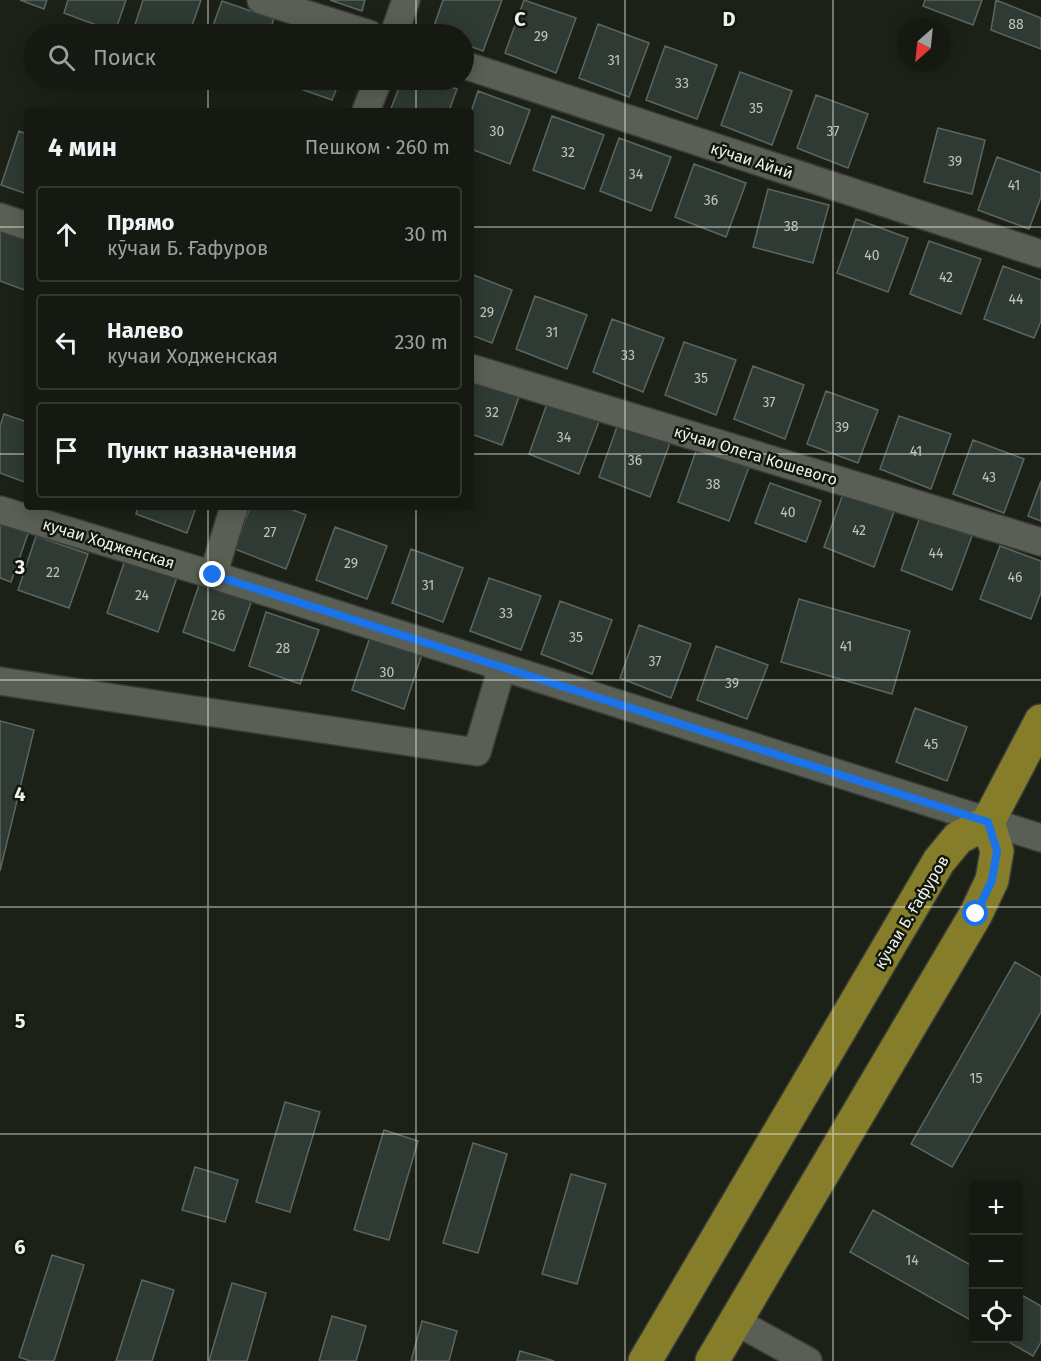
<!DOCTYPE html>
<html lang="ru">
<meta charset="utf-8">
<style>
body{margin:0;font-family:"Fira Sans",sans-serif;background:#1e221a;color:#f1f3f6}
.controls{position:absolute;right:18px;bottom:18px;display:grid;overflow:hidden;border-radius:6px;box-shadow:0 3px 15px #0003}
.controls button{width:54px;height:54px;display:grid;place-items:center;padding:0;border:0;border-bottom:2px solid #343831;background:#151911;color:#f1f3f6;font:30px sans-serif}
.compass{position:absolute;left:897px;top:18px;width:54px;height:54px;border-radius:50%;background:#151911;box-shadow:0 3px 15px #0003;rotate:207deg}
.stop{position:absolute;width:18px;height:18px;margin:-14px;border:4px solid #1a73e8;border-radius:50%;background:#fff}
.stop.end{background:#1a73e8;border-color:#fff;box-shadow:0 2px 6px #0008}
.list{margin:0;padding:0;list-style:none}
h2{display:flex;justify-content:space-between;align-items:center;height:78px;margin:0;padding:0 24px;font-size:26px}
h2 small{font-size:20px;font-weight:400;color:#9da09f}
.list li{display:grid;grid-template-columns:39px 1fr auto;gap:18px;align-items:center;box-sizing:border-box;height:96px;margin:0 12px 12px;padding:0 12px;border:2px solid #343831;border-radius:6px}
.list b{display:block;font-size:22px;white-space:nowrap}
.list p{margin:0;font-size:20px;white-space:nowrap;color:#9da09f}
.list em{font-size:20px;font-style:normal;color:#9da09f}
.icon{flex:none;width:33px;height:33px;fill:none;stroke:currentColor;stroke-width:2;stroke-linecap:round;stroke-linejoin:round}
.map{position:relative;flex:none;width:1041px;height:1361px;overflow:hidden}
.search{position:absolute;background:#151911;box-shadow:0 3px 15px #0003;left:24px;top:24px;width:450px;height:66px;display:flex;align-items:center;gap:15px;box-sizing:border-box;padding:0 21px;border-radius:33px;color:#9da09f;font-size:22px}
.panel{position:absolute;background:#151911;box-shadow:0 3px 15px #0003;left:24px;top:108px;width:450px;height:402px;border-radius:6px}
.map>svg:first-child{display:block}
.building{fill:#2e3a33;stroke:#5a665f;stroke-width:1.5}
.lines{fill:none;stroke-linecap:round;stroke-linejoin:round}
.minor-casing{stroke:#3a3d37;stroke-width:30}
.major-casing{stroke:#3a3d37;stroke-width:36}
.minor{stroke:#595f54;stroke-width:27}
.major{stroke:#857d29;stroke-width:33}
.route{stroke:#1a73e8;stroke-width:8}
.grid{fill:none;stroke:#eff2eb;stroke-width:1.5;stroke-opacity:0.55}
.labels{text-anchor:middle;stroke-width:5;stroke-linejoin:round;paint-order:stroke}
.number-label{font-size:14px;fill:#bfc4bd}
.street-label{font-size:16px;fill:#eff2eb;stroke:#13180e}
.grid-label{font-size:20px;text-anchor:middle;font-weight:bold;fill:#eff2eb;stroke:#13180e;stroke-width:5;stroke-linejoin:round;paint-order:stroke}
</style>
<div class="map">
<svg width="1041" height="1361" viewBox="0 0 1041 1361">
<rect width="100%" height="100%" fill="#1c2117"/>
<path class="building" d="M20,0H47L44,9Z
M68,0H126L115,32L64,13Z
M143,0H201L189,34H132Z
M330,0H365L362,11Z
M443,0H502L483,51L464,44V34H440L432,32Z
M524,0L576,18L556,73L505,53Z
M925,0H982L973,25L923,6Z
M996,0L1041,18V49L991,30Z
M222,1L274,19L268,34H210Z
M598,24L649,43L629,97L579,78Z
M299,28L318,34H297Z
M665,46L717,65L697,119L646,100Z
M740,72L792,91L772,145L721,125Z
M282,80H340L332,100L281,82Z
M402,80H431L457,89L449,111H390Z
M478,91L530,110L510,164L471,149V112Z
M816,95L868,114L848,168L797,148Z
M552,116L604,135L584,189L533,170Z
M938,128L985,140L972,194L924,182Z
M19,131L27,134V194L1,185Z
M619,138L671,157L651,211L600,191Z
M997,157L1041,173V197L1029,229L978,210Z
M694,164L746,183L726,237L675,217Z
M768,189L829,205L813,263L753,247Z
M856,219L908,238L888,292L837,273Z
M0,221L27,230V291L0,281Z
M929,241L981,259L961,314L910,294Z
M1003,266L1041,280V321L1034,338L984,319Z
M471,274L512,290L492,343L471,335Z
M535,296L587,315L567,369L516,349Z
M612,319L664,338L643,392L593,372Z
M684,342L736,360L716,415L665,395Z
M753,366L804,385L785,439L734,419Z
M471,373L521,391L502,445L471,434Z
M826,391L878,410L858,463L807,444Z
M548,401L600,419L579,474L529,454Z
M4,414L27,422V483L0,473V426Z
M899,416L951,434L931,489L880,469Z
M618,424L670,443L650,497L599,477Z
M973,440L1024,459L1004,513L953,494Z
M697,448L749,467L729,521L678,502Z
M1041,481V521L1028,516Z
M770,483L821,501L806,542L755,523Z
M843,494L894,512L874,567L824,547Z
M138,507H196L187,533L136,514Z
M250,507H285L306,515L286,569L235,549Z
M0,517L30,528L11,582L0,578Z
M920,517L972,536L952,590L901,570Z
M335,527L387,546L367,599L316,580Z
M36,536L88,554L69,608L18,590Z
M1000,546L1041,561V592L1031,619L980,599Z
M411,549L463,568L443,622L392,603Z
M125,560L177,577L158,632L107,613Z
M489,578L541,596L521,650L470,631Z
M201,579L253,597L234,651L183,632Z
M799,599L910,631L892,694L781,662Z
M560,601L612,620L592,674L541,654Z
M266,612L319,630L300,684L249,666Z
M639,625L691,644L671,698L620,678Z
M370,637L422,654L404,709L352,690Z
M716,646L768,665L747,719L697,700Z
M915,708L967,727L947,781L896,762Z
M0,721L34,730L0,871Z
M1015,962L1041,977V1012L952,1167L911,1144Z
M285,1102L320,1112L290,1212L256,1202Z
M384,1130L418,1141L389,1240L354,1230Z
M473,1143L507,1154L478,1253L443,1243Z
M195,1167L238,1180L225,1222L182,1210Z
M571,1174L606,1184L577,1284L542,1274Z
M873,1210L974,1267V1322L850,1252Z
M52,1255L84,1265L54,1361H30L19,1357Z
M142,1280L174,1290L152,1361H116Z
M232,1283L266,1293L247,1361H209Z
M1018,1293L1041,1306V1342L1033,1356L1002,1338H1018Z
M332,1316L366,1326L356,1361H319Z
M422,1321L457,1331L449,1361H411Z
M520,1351L554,1361H517Z"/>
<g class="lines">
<g class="minor-casing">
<path id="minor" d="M261,0L369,34
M394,34L406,0
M464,65L1041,254
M366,111L378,80
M0,217L27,226
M471,368L1041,542
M0,510L213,575L1041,838
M213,575L234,507
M0,681L477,752L502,667
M735,1321L808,1361"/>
</g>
<g class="major-casing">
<path id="major" d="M988,822L1041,721
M645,1361L939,861L958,838L988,822
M712,1361L976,914L992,880L997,851L988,822"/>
</g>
<use href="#minor" class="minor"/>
<use href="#major" class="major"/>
</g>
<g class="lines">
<path class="route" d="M213,575L988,822L997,851L992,880L976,914"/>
</g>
<path class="grid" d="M208,0V34M416,0V34M625,0V1361M833,0V1361M208,80V111M416,80V111M0,227H27M471,227H1041M0,454H27M471,454H1041M208,507V1361M416,507V1361M0,680H1041M0,907H1041M0,1134H1041"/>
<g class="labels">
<g class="number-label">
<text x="1016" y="29">88</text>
<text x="541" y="41">29</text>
<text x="614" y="65">31</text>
<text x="682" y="88">33</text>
<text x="756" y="113">35</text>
<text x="497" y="136">30</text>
<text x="833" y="136">37</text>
<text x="568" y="157">32</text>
<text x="955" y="166">39</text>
<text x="636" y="179">34</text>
<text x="1014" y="190">41</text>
<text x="711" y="205">36</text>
<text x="791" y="231">38</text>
<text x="872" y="260">40</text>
<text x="946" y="282">42</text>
<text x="1016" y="304">44</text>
<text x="487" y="317">29</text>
<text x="552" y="337">31</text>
<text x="628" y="360">33</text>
<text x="701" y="383">35</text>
<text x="769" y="407">37</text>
<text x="492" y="417">32</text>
<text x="842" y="432">39</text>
<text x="564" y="442">34</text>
<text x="916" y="456">41</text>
<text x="635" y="465">36</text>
<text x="989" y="482">43</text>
<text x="713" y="489">38</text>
<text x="788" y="517">40</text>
<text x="859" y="535">42</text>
<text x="270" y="537">27</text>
<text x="936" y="558">44</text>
<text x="351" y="568">29</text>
<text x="53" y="577">22</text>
<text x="1015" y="582">46</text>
<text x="428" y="590">31</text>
<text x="142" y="600">24</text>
<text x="506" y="618">33</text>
<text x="218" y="620">26</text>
<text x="576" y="642">35</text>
<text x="846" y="651">41</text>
<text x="283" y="653">28</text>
<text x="655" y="666">37</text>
<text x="387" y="677">30</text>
<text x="732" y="688">39</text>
<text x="931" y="749">45</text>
<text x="976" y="1083">15</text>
<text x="912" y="1265">14</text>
</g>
<g class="street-label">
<text transform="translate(752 160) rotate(18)" y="6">кӯчаи Айнӣ</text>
<text transform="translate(756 455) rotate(17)" y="6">кӯчаи Олега Кошевого</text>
<text transform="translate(109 543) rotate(17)" y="6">кучаи Ходженская</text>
<text transform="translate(911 912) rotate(-59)" y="6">кӯчаи Б. Ғафуров</text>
</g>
</g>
<g class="grid-label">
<text x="520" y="26">C</text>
<text x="729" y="26">D</text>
<text x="20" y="574">3</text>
<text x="20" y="801">4</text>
<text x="20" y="1028">5</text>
<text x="20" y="1254">6</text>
</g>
</svg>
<div class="controls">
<button>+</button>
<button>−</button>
<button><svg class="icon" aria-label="locate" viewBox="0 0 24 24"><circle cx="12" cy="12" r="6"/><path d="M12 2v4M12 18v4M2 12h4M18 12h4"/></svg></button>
</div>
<svg class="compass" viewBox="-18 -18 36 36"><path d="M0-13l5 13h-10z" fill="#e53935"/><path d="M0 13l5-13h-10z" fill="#9da09f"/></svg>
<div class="stop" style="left:976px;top:914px"></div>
<div class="stop end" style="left:213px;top:575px"></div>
<div class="search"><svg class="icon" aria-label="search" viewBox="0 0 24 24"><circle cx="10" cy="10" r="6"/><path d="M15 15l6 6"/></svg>Поиск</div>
<section class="panel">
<h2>4 мин<small>Пешком · 260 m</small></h2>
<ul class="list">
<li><svg class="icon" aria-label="ahead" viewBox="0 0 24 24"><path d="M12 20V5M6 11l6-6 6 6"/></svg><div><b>Прямо</b><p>кӯчаи Б. Ғафуров</p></div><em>30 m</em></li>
<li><svg class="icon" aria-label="left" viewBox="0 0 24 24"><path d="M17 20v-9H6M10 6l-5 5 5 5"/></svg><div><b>Налево</b><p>кучаи Ходженская</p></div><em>230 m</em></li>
<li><svg class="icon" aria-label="arrive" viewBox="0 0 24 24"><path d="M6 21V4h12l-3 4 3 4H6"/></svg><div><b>Пункт назначения</b></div></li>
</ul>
</section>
</div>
